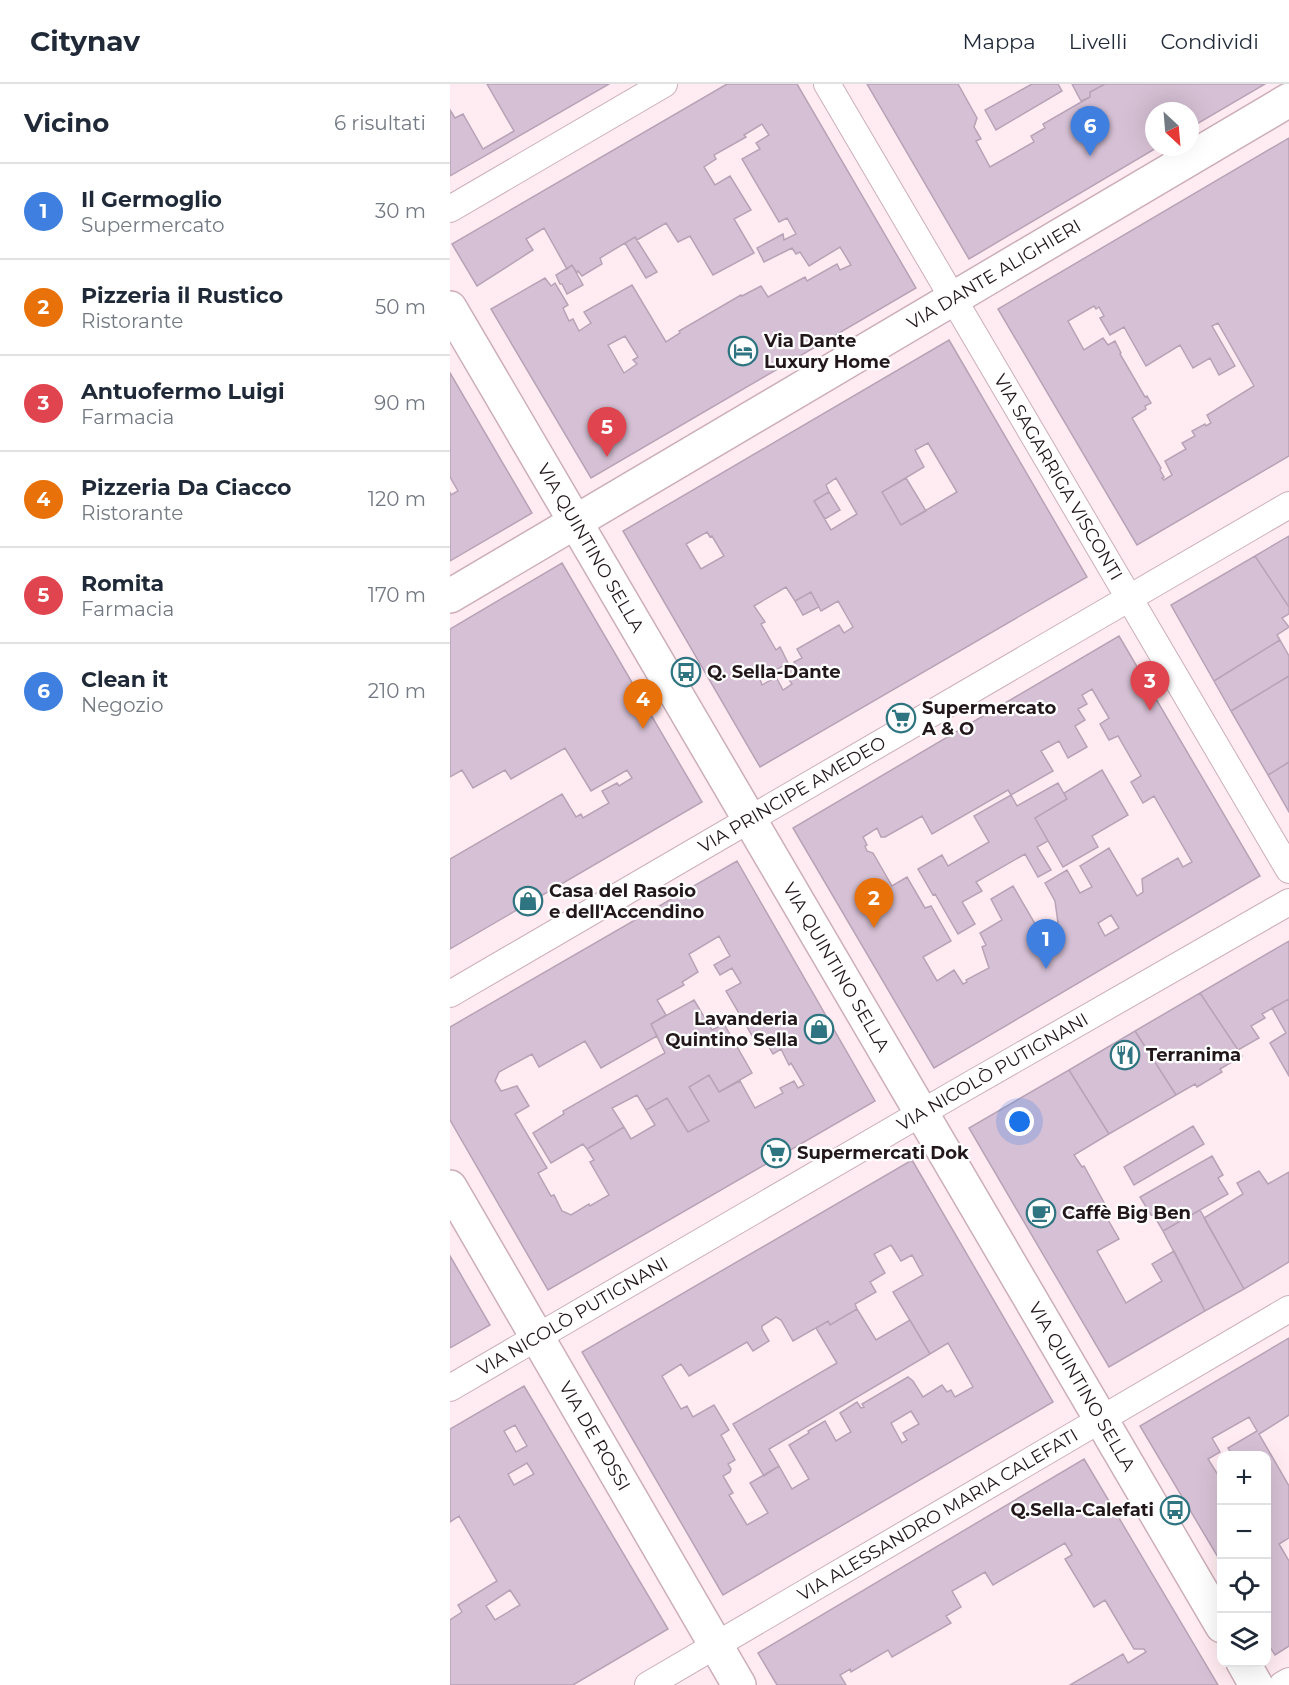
<!DOCTYPE html>
<html lang="it">
<meta charset="utf-8">
<style>
body{margin:0;font-family:Montserrat,sans-serif;background:#f6f6f7;color:#1f2937}
.controls{position:absolute;right:18px;bottom:18px;display:grid;overflow:hidden;border-radius:12px;box-shadow:0 6px 24px #0002}
.controls button{width:54px;height:54px;display:grid;place-items:center;padding:0;border:0;border-bottom:2px solid #e0e1e3;background:#fff;color:#1f2937;font:30px sans-serif}
.compass{position:absolute;left:695px;top:18px;width:54px;height:54px;border-radius:50%;background:#fff;box-shadow:0 6px 24px #0002;rotate:154deg}
.you{position:absolute;left:570px;top:1038px;width:21px;height:21px;margin:-15px;border:4px solid #fff;border-radius:50%;background:#1a73e8;box-shadow:0 0 0 9px #1a73e833}
.badge{display:grid;place-items:center;width:39px;height:39px;border-radius:50%;background:#111827;color:#fff;font-size:20px;font-weight:700}
.pin{position:absolute;translate:-50% -50px;filter:drop-shadow(0 2px 3px #0008)}
.pin::after{content:'';position:absolute;top:32px;width:21px;height:18px;background:inherit;clip-path:polygon(0 0,100% 0,50% 100%)}
.list{margin:0;padding:0;list-style:none}
h2{display:flex;justify-content:space-between;align-items:center;height:78px;margin:0;padding:0 24px;font-size:26px}
h2 small{font-size:20px;font-weight:400;color:#747a83}
.list li{display:grid;grid-template-columns:39px 1fr auto;gap:18px;align-items:center;box-sizing:border-box;height:96px;padding:0 24px;border-top:2px solid #e0e1e3}
.list b{display:block;font-size:22px;white-space:nowrap}
.list p{margin:0;font-size:20px;white-space:nowrap;color:#747a83}
.list em{font-size:20px;font-style:normal;color:#747a83}
.icon{flex:none;width:33px;height:33px;fill:none;stroke:currentColor;stroke-width:2;stroke-linecap:round;stroke-linejoin:round}
.map{position:relative;flex:none;width:839px;height:1601px;overflow:hidden}
header{display:flex;align-items:center;gap:36px;box-sizing:border-box;height:84px;padding:0 30px;background:#fff;border-bottom:2px solid #e0e1e3}
header strong{font-size:28px}
nav{display:flex;gap:33px;margin-inline-start:auto;font-size:21px}
main{display:flex}
aside{flex:1;background:#fff}
.map>svg:first-child{display:block}
.building{fill:#d6c0d5;stroke:#b7a2b6;stroke-width:1.5;fill-rule:evenodd}
.lines{fill:none;stroke-linecap:round;stroke-linejoin:round}
.street-casing{stroke:#cdaeb8;stroke-width:28}
.secondary-casing{stroke:#cdaeb8;stroke-width:36}
.street{stroke:#fff;stroke-width:26}
.secondary{stroke:#fff;stroke-width:33}
.labels{text-anchor:middle;stroke-width:4.5;stroke-linejoin:round;paint-order:stroke}
.street-label{font-size:18px;fill:#22171a;stroke:#fefefe}
.poi-label{font-size:18px;font-weight:bold;fill:#22171a;stroke:#fefefe;text-anchor:start}
</style>
<header>
<strong>Citynav</strong>
<nav><a>Mappa</a><a>Livelli</a><a>Condividi</a></nav>
</header>
<main>
<aside>
<h2>Vicino<small>6 risultati</small></h2>
<ul class="list">
<li><span class="badge" style="background:#3f7fe0">1</span><div><b>Il Germoglio</b><p>Supermercato</p></div><em>30 m</em></li>
<li><span class="badge" style="background:#e8710a">2</span><div><b>Pizzeria il Rustico</b><p>Ristorante</p></div><em>50 m</em></li>
<li><span class="badge" style="background:#e0444e">3</span><div><b>Antuofermo Luigi</b><p>Farmacia</p></div><em>90 m</em></li>
<li><span class="badge" style="background:#e8710a">4</span><div><b>Pizzeria Da Ciacco</b><p>Ristorante</p></div><em>120 m</em></li>
<li><span class="badge" style="background:#e0444e">5</span><div><b>Romita</b><p>Farmacia</p></div><em>170 m</em></li>
<li><span class="badge" style="background:#3f7fe0">6</span><div><b>Clean it</b><p>Negozio</p></div><em>210 m</em></li>
</ul>
</aside>
<div class="map">
<svg width="839" height="1601" viewBox="0 0 839 1601">
<rect width="100%" height="100%" fill="#ffebf1"/>
<path class="building" d="M37,0H159L0,92V26L5,34L13,30L33,65L64,47Z
M277,0H347L466,204L141,394L41,225L95,194L101,202L105,199L118,221L113,224L119,237L123,235L129,247L141,239L134,228L182,201L216,258L230,249L229,247L291,211L292,212L311,202L318,213L355,193L357,197L387,180L390,186L401,181L390,163L359,182L350,168L346,170L342,164L314,178L307,164L333,150L334,156L346,150L337,134L329,138L292,75L310,65L306,59L319,51L312,40L294,51L296,53L264,71L266,75L254,83L265,101L280,92L301,126L284,135L304,169L263,191L240,152L228,158L216,139L187,156L185,153L150,174L152,180L132,192L128,187L127,189L122,181L117,185L94,144L76,155L83,166L27,202L2,160ZM175,252L188,273L183,276L187,280L174,289L158,261Z
M417,0H508L527,34L524,43L531,55L526,57L540,83L584,58L581,52L595,44L593,40L640,13V8L655,0H815L740,44V27H704V63H708L519,175Z
M582,0H608L612,7L546,46L535,26Z
M622,0H655L640,8V13L631,17Z
M839,54V372L687,461L548,225ZM644,222L646,225L649,223L654,232L650,234L660,251L674,243L696,282L730,261L743,284L760,274L769,291L785,282L762,242L768,239L804,302L757,331L761,339L756,342L755,340L742,347L745,352L732,359L736,365L715,377L722,391L714,396L712,394L714,393L710,386L711,384L682,334L696,325L695,322L701,319L697,312L695,313L670,270L671,269L665,257L658,261L653,254L634,266L618,237Z
M185,153L207,188L196,194L175,159Z
M122,181L133,201L117,210L112,200H110L106,191Z
M499,256L637,493L310,683L173,447ZM478,359L507,408L451,441L432,408L474,383L465,366ZM386,394L407,430L381,446L364,417L379,408L376,401ZM257,448L260,453L262,452L274,472L251,485L236,460ZM336,503L345,517L361,508L371,527L388,517L403,543L394,549L389,541L347,565L352,574L344,578L346,581L334,588L342,600L333,606L326,593L312,601L310,595L338,579L330,563L326,566L311,540L315,538L304,522Z
M0,289L82,429L0,477V408L1,411L8,407L0,393Z
M456,394L476,427L451,441L432,408Z
M379,408L390,426L375,435L364,417Z
M839,452V523L805,472Z
M805,472L839,523V530L832,534L839,543L827,551L830,556L764,597L721,521Z
M112,479L252,718L0,865V775L112,710L126,733L131,730L133,734L159,719L152,707L167,699L169,702L182,694L177,686L141,707L115,664L61,695L55,686L23,704L12,686L0,693V545Z
M361,508L369,523L353,531L345,517Z
M669,552L810,792L484,984L343,744ZM642,605L659,634L650,640L659,656L668,652L691,692L681,698L693,719L704,712L742,778L733,783L728,774L692,795L693,808L687,812L659,764L630,782L642,803L630,809L617,786L595,799L605,817L608,839L594,847L588,845L563,802L541,815L552,836L530,849L536,861L532,863L539,884L516,896L517,898L513,900L504,886L487,897L473,873L501,857L481,822L475,824L457,793L442,802L423,769L417,767L415,762L417,761L413,753L427,744L431,753H435L472,732L482,750L558,706L561,711L603,687L591,667L609,657L618,674L637,663L625,642L635,636L628,625L637,620L632,611ZM661,831L669,844L655,852L648,839Z
M830,556L839,572V592L781,627L764,597Z
M839,592V678L818,691L781,627Z
M839,678V728L818,691Z
M652,686L678,731L642,752L648,763L613,783L585,734L617,715L614,709Z
M608,699L617,715L585,734L598,757L587,763L601,786L588,793L575,770L526,798L532,807L512,818L525,840L508,850L485,810L483,811L468,785L492,771L498,782L539,758L524,732L561,711L567,722Z
M287,777L425,1017L98,1206L0,1036V943ZM269,852L280,872L264,881L270,891L282,884L291,899L276,907L304,955L312,951L323,970L331,965L339,981L341,979L354,1001L348,1004L344,997L330,1004L333,1009L305,1024L290,997L269,1008L259,991L239,1003L259,1037L238,1048L217,1014L196,1026L205,1041L181,1055L174,1043L137,1065L144,1076L140,1078L159,1111L140,1122L139,1120L121,1131L112,1127L104,1111L101,1112L88,1089L97,1084L65,1030L79,1022L67,1002L51,1007L45,997L49,988L82,970L89,983L135,957L151,984L207,952L201,940L216,931L207,916L234,901L232,898L248,888L239,870Z
M839,857V915L812,930L815,934L801,942L809,954L788,966L750,909Z
M750,909L792,972L770,985L772,988L747,1003L745,1000L726,1011L685,947Z
M839,915V992L820,959L836,949L822,924Z
M244,916L262,946L274,940L302,989L269,1008L259,991L239,1003L259,1037L238,1048L217,1014L196,1026L187,1011L162,1024L174,1043L137,1065L133,1060L101,1079L83,1049L114,1030L113,1027L215,969L201,940Z
M685,947L726,1011L659,1050L619,986Z
M619,986L659,1050L624,1071L632,1083L634,1082L657,1124L653,1127L669,1155L647,1167L676,1219L712,1197L702,1180L724,1167L755,1227L659,1283L519,1044Z
M743,1042L754,1060L684,1101L674,1083Z
M762,1072L773,1091L768,1094L778,1110L713,1147L703,1130L701,1131L690,1113Z
M462,1076L603,1318L273,1511L132,1268ZM441,1161L451,1177L462,1171L473,1191L443,1208L480,1270L498,1259L523,1303L505,1313L501,1306L497,1308L492,1301L473,1313L463,1297L458,1293L412,1320L414,1323L411,1324L407,1318L390,1329L401,1348L386,1357L375,1337L358,1347L359,1349L339,1361L359,1395L342,1405L329,1382L300,1399L318,1429L297,1441L279,1411L283,1409L273,1392L280,1388L281,1385L278,1380L285,1376L271,1351L279,1346L264,1321L243,1333L237,1322L231,1325L212,1292L231,1280L239,1292L297,1258L303,1267L319,1257L312,1245V1242L326,1233L331,1236L343,1257L378,1237L380,1241L407,1225L405,1220L426,1208L420,1198L435,1189L424,1170ZM461,1327L469,1340L453,1349L457,1356L452,1359L441,1339Z
M809,1087L818,1100L839,1088V1178L794,1205L754,1134L793,1110L787,1099Z
M750,1126L794,1205L755,1227L713,1147Z
M0,1172L40,1241L0,1264Z
M407,1225L426,1256L460,1236L480,1270L319,1365L329,1382L314,1392L283,1340L387,1279L366,1244L378,1237L380,1241Z
M839,1254V1331L809,1350L839,1402V1454L829,1460L839,1477V1562L825,1571L816,1557V1372H783L778,1364L807,1347L799,1333L762,1354L770,1368L758,1375L768,1391L772,1389V1480L690,1342Z
M74,1302L218,1545L123,1601H0V1536L12,1528L8,1521L47,1497L9,1432L0,1438V1345ZM65,1341L77,1362L66,1368L54,1347ZM77,1379L84,1390L64,1401L58,1390ZM60,1506L70,1521L45,1536L36,1522Z
M634,1375L768,1601H620L673,1570L678,1579L696,1568L694,1565H684L655,1516L644,1523L615,1475L622,1471L615,1459L543,1501L535,1488L502,1507L511,1523L496,1532L501,1539L442,1573L438,1566L401,1588L400,1585L390,1591L396,1601H327L308,1569Z"/>
<g class="lines">
<g class="street-casing">
<g id="street">
<path id="s1" d="M377,0L839,786"/>
<path d="M0,125L214,0"/>
<path id="s2" d="M0,910L839,421"/>
<path id="s3" d="M0,1304L504,1010L839,818"/>
<path id="s4" d="M198,1601L839,1225"/>
<path d="M832,1601L839,1597"/>
</g>
</g>
<g class="secondary-casing">
<g id="secondary">
<path id="s5" d="M0,224L772,1542"/>
<path id="s6" d="M0,512L839,16"/>
<path id="s7" d="M0,1103L289,1601"/>
<path d="M793,1578L806,1601"/>
</g>
</g>
<use href="#street" class="street"/>
<use href="#secondary" class="secondary"/>
</g>
<defs>
<g id="hotel-ring" transform="scale(1.5)"><circle r="9.5" fill="#fefefe" stroke="#2e7581" stroke-width="1.5"/><path d="M-6-4.5h1.5V1H6V5H4.5V3h-9V5H-6ZM-4 0a1.8 1.8 0 1 1 3.6 0ZM.5 0V-2.5h3Q6-2.5 6 0Z" fill="#2e7581"/></g>
<g id="bus-ring" transform="scale(1.5)"><circle r="9.5" fill="#fefefe" stroke="#2e7581" stroke-width="1.5"/><path d="M-5-6H5V4H4V6H2V4H-2V6H-4V4H-5ZM-3.5-4V0h7V-4ZM-3.5 1.2v1.5H-2V1.2ZM2 1.2v1.5H3.5V1.2Z" fill="#2e7581"/></g>
<g id="supermarket-ring" transform="scale(1.5)"><circle r="9.5" fill="#fefefe" stroke="#2e7581" stroke-width="1.5"/><path d="M-6-5.5h2.5l.6 2H6L4.5 2H-2.5L-4.4-4H-6ZM-1.5 3.2a1.3 1.3 0 1 0 .1 0ZM3 3.2a1.3 1.3 0 1 0 .1 0Z" fill="#2e7581"/></g>
<g id="shop-ring" transform="scale(1.5)"><circle r="9.5" fill="#fefefe" stroke="#2e7581" stroke-width="1.5"/><path d="M-5-2.5h2.3a2.7 3.5 0 0 1 5.4 0H5L5.5 6h-11ZM-1.5-2.5h3a1.5 2.3 0 0 0-3 0Z" fill="#2e7581"/></g>
<g id="restaurant-ring" transform="scale(1.5)"><circle r="9.5" fill="#fefefe" stroke="#2e7581" stroke-width="1.5"/><path d="M-5-6h1v4h1v-4h1v4h1v-4h1v5L-1.5 .5V6h-2V.5L-5-1ZM5-6V6H3V1.5H1.5Q1.5-4 5-6Z" fill="#2e7581"/></g>
<g id="cafe-ring" transform="scale(1.5)"><circle r="9.5" fill="#fefefe" stroke="#2e7581" stroke-width="1.5"/><path d="M-5.5-4.5H6V0H3Q3 3.5 0 3.5H-2.5Q-5.5 3.5-5.5 0ZM3-3.2v2h1.7v-2ZM-6 4.5H4V6H-6Z" fill="#2e7581"/></g>
</defs>
<g fill-rule="evenodd">
<use href="#hotel-ring" x="293" y="267"/>
<use href="#bus-ring" x="236" y="588"/>
<use href="#supermarket-ring" x="451" y="634"/>
<use href="#shop-ring" x="78" y="817"/>
<use href="#shop-ring" x="369" y="945"/>
<use href="#restaurant-ring" x="675" y="971"/>
<use href="#supermarket-ring" x="326" y="1069"/>
<use href="#cafe-ring" x="591" y="1129"/>
<use href="#bus-ring" x="725" y="1426"/>
</g>
<g class="labels">
<g class="street-label">
<text dy="6" stroke="none"><textPath href="#s6" startOffset="632">VIA DANTE ALIGHIERI</textPath></text>
<text dy="6" stroke="none"><textPath href="#s1" startOffset="456">VIA SAGARRIGA VISCONTI</textPath></text>
<text dy="6" stroke="none"><textPath href="#s5" startOffset="278">VIA QUINTINO SELLA</textPath></text>
<text dy="6" stroke="none"><textPath href="#s2" startOffset="396">VIA PRINCIPE AMEDEO</textPath></text>
<text dy="6" stroke="none"><textPath href="#s5" startOffset="764">VIA QUINTINO SELLA</textPath></text>
<text dy="6" stroke="none"><textPath href="#s3" startOffset="628">VIA NICOLÒ PUTIGNANI</textPath></text>
<text dy="6" stroke="none"><textPath href="#s3" startOffset="142">VIA NICOLÒ PUTIGNANI</textPath></text>
<text dy="6" stroke="none"><textPath href="#s5" startOffset="1250">VIA QUINTINO SELLA</textPath></text>
<text dy="6" stroke="none"><textPath href="#s7" startOffset="288">VIA DE ROSSI</textPath></text>
<text dy="6" stroke="none"><textPath href="#s4" startOffset="336">VIA ALESSANDRO MARIA CALEFATI</textPath></text>
</g>
<g class="poi-label">
<text x="314" y="263">Via Dante<tspan x="314" dy="21">Luxury Home</tspan></text>
<text x="257" y="594">Q. Sella-Dante</text>
<text x="472" y="630">Supermercato<tspan x="472" dy="21">A &amp; O</tspan></text>
<text x="99" y="813">Casa del Rasoio<tspan x="99" dy="21">e dell'Accendino</tspan></text>
<text x="348" y="941" text-anchor="end">Lavanderia<tspan x="348" dy="21">Quintino Sella</tspan></text>
<text x="696" y="977">Terranima</text>
<text x="347" y="1075">Supermercati Dok</text>
<text x="612" y="1135">Caffè Big Ben</text>
<text x="704" y="1432" text-anchor="end">Q.Sella-Calefati</text>
</g>
</g>
</svg>
<div class="controls">
<button>+</button>
<button>−</button>
<button><svg class="icon" aria-label="locate" viewBox="0 0 24 24"><circle cx="12" cy="12" r="6"/><path d="M12 2v4M12 18v4M2 12h4M18 12h4"/></svg></button>
<button><svg class="icon" aria-label="layers" viewBox="0 0 24 24"><path d="M12 4l9 5-9 5-9-5zM3 14l9 5 9-5"/></svg></button>
</div>
<svg class="compass" viewBox="-18 -18 36 36"><path d="M0-13l5 13h-10z" fill="#e53935"/><path d="M0 13l5-13h-10z" fill="#747a83"/></svg>
<div class="you"></div>
<div class="pin badge" style="left:596px;top:885px;background:#3f7fe0">1</div>
<div class="pin badge" style="left:424px;top:844px;background:#e8710a">2</div>
<div class="pin badge" style="left:700px;top:627px;background:#e0444e">3</div>
<div class="pin badge" style="left:193px;top:645px;background:#e8710a">4</div>
<div class="pin badge" style="left:157px;top:373px;background:#e0444e">5</div>
<div class="pin badge" style="left:640px;top:72px;background:#3f7fe0">6</div>
</div>
</main>
